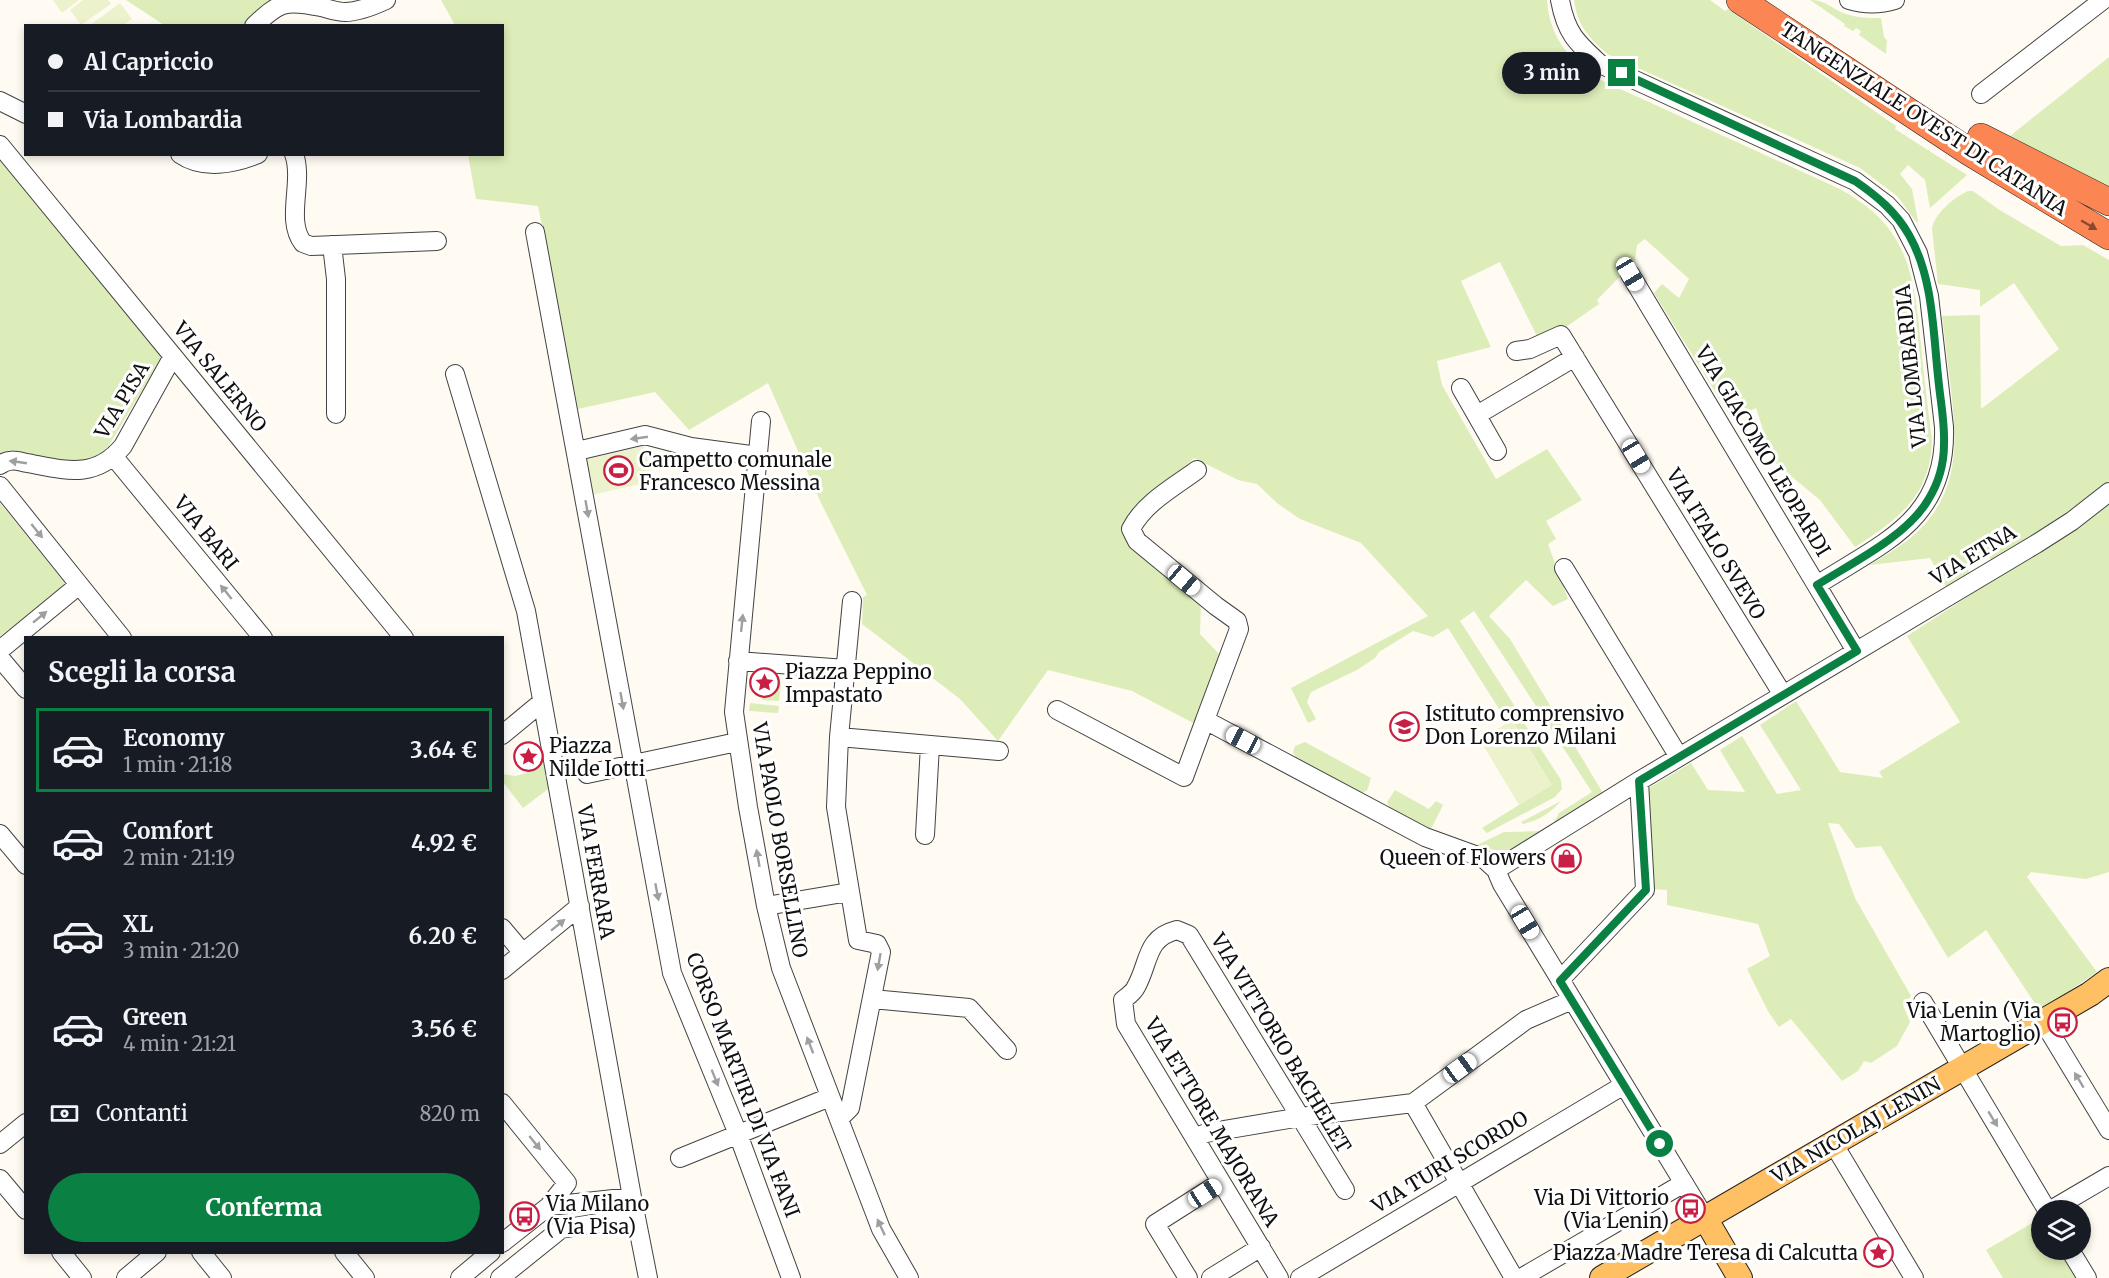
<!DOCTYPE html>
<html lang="it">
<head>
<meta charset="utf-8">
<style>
  body { margin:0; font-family:Merriweather,serif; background:#242831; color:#f1f3f6; height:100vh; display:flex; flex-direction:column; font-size:22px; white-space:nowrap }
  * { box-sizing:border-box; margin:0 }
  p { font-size:20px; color:#9ea1a6 }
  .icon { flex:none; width:33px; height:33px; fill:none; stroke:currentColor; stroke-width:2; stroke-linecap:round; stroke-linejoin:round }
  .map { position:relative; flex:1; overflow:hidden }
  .drawer { position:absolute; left:24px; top:636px; width:480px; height:618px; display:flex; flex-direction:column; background:#171b24; border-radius:0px; box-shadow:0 3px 9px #0003 }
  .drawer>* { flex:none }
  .top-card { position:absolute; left:24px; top:24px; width:480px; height:132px; border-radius:0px; box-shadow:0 3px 9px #0003; display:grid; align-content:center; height:132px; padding:0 24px; background:#171b24 }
  .tools { position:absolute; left:2031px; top:1200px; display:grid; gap:12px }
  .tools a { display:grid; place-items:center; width:60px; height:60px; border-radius:50%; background:#171b24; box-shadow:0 3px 9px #0003; font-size:30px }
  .end { position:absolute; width:27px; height:27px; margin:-14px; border:8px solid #0b8043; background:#fff; box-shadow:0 0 0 3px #fff }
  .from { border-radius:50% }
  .bubble { position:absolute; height:42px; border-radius:21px; background:#171b24; box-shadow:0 3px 9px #0003; font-size:20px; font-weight:700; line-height:42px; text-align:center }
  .car { position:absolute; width:18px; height:36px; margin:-18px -9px; border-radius:8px; box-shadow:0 0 4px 2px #0007; background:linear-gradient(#fff 24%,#345 0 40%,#fff 0 76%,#345 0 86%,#fff 0) }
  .top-card b { display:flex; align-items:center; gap:21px; height:57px; font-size:22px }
  .top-card b+b { border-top:2px solid #363941 }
  .top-card i { width:15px; height:15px; background:#f1f3f6 }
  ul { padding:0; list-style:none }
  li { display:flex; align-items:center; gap:18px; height:84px; margin:0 12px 9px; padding:0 12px; border:3px solid transparent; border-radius:0px }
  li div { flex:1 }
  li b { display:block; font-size:22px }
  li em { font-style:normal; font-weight:700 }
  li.current { border-color:#0b8043 }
  li>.icon { width:54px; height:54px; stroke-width:1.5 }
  h2 { padding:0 24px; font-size:27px; line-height:72px }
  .pay { display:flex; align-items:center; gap:15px; height:66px; padding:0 24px; font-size:22px }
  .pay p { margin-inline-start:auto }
  .cta { display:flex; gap:12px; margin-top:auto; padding:12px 24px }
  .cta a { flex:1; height:69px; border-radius:36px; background:#0b8043; color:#fff; font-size:24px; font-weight:700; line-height:69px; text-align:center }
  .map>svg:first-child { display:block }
  .green { fill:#ddedb9 }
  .pitch { fill:#ecf3cc }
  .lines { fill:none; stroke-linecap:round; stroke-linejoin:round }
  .minor-casing { stroke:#434343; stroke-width:20 }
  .major-casing { stroke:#212121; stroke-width:26 }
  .highway-casing { stroke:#212121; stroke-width:28 }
  .minor { stroke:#fff; stroke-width:18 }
  .major { stroke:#ffbf63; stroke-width:24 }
  .highway { stroke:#fc8554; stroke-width:27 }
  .oneway { fill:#864a32 }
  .oneway2 { fill:#9f9f9f }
  .route { stroke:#0b8043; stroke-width:8 }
  .labels { text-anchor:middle; stroke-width:6; stroke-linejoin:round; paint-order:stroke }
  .street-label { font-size:20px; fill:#101010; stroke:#fff }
  .poi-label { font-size:20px; fill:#101010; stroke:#fff; text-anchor:start }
</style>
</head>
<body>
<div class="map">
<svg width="2109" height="1278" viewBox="0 0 2109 1278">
  <rect width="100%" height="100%" fill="#fffbf3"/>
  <path class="green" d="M126,0h154l-30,26 -86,-1z
    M441,0h1106c2,34 20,58 47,77l246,112c23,13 44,29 57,52 18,31 20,69 24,104 3,32 7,64 11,96 -2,56 -34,78 -77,106l-35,-47 -47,-39 -17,-53 -24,11 -78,-126 8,-9 17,14 10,-19 -44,-40 -8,6 -2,16 -38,39 2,4 -33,23 -29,9 -37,-74 -39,19 30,66 -54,14 5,24 54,94 51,-30 35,51 -36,21 10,18 -8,5 20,55 -15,7 -27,-26 -37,36 21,23 93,154 -50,31 6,-11 33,-21 -118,-181 -14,10 56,87 -12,9 -56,-89 -15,9 -20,-6 -34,21 -4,6 -18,12 -46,22 -4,10 9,17 -8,4 -17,-35 137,-72 -67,-73 -61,-24 -23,-16 -20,-19 -19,-4 -44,-22 -27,27 -41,47 75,70 -1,32 24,25 -25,67 -67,-35 -84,-21 -50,71 -38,-42 -98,-75 1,-27 4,-2 -46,-92 -53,-120 -79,47 -34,-38 -77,17 -40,-203 -62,-7 -8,-44 34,-1v-128l-47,-1z
    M1574,0h136l15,11 3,-2 168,117 -1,3 72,46 -37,33 -5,-28 -17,-15 -8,9 12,15 6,32 -1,2 -20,-27 -37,-28 -251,-113c-19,-15 -32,-30 -35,-55z
    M1810,0c17,0 21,9 36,14 11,4 23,4 35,4l3,19 3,3 -1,14 -27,-19 2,-4 -5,-3 -3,3 -9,-5 1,-2z
    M2109,57v136l-99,-57z
    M0,160l162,197 -54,90 -16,12 -9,3h-14l-57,-12 -12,3z
    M1968,191h5l25,18 63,37 22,-1 26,15v221l-58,43 -60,36 -4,-7 -22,12 5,9 -24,13 -16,-29 -60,7c15,-10 32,-19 45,-31 45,-41 42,-90 36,-145 -3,-24 -6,-48 -9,-73l38,-1 1,94 78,-60 -45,-66 -34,24v-17l-42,-6 -6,-55c2,-15 22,-32 36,-38z
    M0,503l67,82 -67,51z
    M2109,505v367l-23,7 -55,-7 -4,5 70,95 -57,39 -54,-81 -38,28 -67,-112 -25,2 -17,-24 -11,-1 27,75 56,98 -8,9 7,17 -13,24 -26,17 -7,-2 -6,10 -16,10 -51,-62 -12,8 -10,-14 -22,-44 23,-13 -12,-32 -91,-19v-15l-16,-1 -4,-100 44,-26 17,27 37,2 -25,-42 22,-14 35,58 24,-4 -41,-65 36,-24 44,71 43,6 -4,-6 81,-50 -53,-86z
    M763,681l18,1 -2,19 -17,-1z
    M750,703l29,3 -1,7 -29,-2z
    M1519,715l42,65 1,9 -7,8 -68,36 -5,-5 69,-43 -39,-65z
    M1305,742l66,36 -4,13 -10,3 -61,-36 -3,-6 2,-6z
    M543,761l5,28 -25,19 -20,-26v-8l12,2 12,-3 -1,-9z
    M1395,790l34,19 7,-8 7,4 -11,22 -4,2 -37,-18 -4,-9z
    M1561,801c-11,12 -21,19 -38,23l-2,-2z
    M1540,831c-29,18 -29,26 -63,14l27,-13z
    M2041,1218l1,32h20l17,28h-76l-17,-28z"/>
  <path class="pitch" d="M53,0h26l-17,13z
    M83,0h25l3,4 -30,21 -11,-15z
    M120,3l12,16 -9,6h-33z
    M644,446l9,35 -61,14 -8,-35z
    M1512,720l40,65 -33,20 -39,-65z"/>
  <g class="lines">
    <defs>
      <path id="minor" d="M1560,0c6,33 16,42 40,64l255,117 32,24 14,15 17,33 11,43 15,131c3,93 -60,115 -127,158
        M1849,0c16,5 30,5 46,0
        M254,26c26,-25 32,-26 67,-19 8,2 16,5 24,5 13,0 28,-6 41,-12
        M1981,94l122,-94
        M0,101l26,13
        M0,145l404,493
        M180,154c23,16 54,10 78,0
        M294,154c10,28 -9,66 9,89l8,3 126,-5
        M535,232l137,741 66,161 53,144
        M332,245l4,34v135
        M1630,274l226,377
        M1516,351l14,-2 31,-14 222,360
        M455,374l71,237 106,586 16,81
        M1461,388l36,63
        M1477,415l98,-58
        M761,421l-27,291 14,95 18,99 15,62 100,261 28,49
        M577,451l68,-16 46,12 67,9
        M114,457l149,181
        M0,465c9,-7 17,-4 27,-2 38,7 68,17 96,-17l50,-90
        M1197,470c-23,17 -53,33 -66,59l6,12 79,65 21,15 2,8 -34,91 220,117 58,21 13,12
        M0,486l122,152
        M1564,568l115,189
        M0,650l79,-65
        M0,658l26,31
        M738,661l108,8
        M1057,710l127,67 21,-57
        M502,735l40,-33
        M839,737l160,14
        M587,774l150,-32
        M0,834l26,31
        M925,835l5,-90
        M766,906l83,-14
        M502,928l21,25
        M502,970l78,-64
        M1560,980l85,-90 -6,-109
        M872,999l97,9 38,42
        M1923,1002l124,208
        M2043,1021l66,109
        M502,1103l65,80 -18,23
        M1413,1103l101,175
        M839,1119l11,-11 31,-156 -4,-8 -19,-4 -22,-133 3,-70 13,-136
        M1195,1138l11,-5 95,-16 112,-14 113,-83 46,-20
        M1833,1143l81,135
        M0,1144l26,-21
        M680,1158l150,-61
        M0,1179l26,31
        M2051,1210l58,-34
        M1705,1218l-203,-334 -6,-14 143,-89 397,-237 36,-23 37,-29
        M502,1243l47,-37 83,-9
        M2070,1250l17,28
        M61,1252l21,26
        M201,1252l21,26
        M344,1252l21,26
        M126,1278l31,-26
        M460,1278l31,-26
        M500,1278l61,-49 75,-12
        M1188,1278l-33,-54 66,-42
        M1211,1278l50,-31
        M1279,1278l-153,-254 -3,-24c5,-4 11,-8 13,-13 14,-25 9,-49 41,-57l12,5 156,255
        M1300,1278l324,-193
        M1521,1278l163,-95"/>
      <path id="major" d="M1705,1218l35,60
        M1602,1278l488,-284 19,-14"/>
      <path id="highway" d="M1740,0l231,153 138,83
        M1981,137l128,65"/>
    </defs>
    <use href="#minor" class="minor-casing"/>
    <use href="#major" class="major-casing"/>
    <use href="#highway" class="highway-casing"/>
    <use href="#minor" class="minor"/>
    <use href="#major" class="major"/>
    <use href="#highway" class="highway"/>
  </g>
  <defs><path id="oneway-solid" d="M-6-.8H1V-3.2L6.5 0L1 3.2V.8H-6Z" transform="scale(1.5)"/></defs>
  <use class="oneway" href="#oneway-solid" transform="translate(2089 225) rotate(30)"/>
  <g class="oneway2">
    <use href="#oneway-solid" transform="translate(639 438) rotate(172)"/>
    <use href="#oneway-solid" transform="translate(18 462) rotate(-172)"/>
    <use href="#oneway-solid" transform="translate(587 509) rotate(80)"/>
    <use href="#oneway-solid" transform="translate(37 531) rotate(51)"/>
    <use href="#oneway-solid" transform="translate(226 592) rotate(-129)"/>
    <use href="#oneway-solid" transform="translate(40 617) rotate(-39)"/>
    <use href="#oneway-solid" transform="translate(742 623) rotate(-84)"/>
    <use href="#oneway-solid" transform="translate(622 701) rotate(80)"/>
    <use href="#oneway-solid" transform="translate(758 858) rotate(-100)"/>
    <use href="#oneway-solid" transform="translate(657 892) rotate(79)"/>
    <use href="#oneway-solid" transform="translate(558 925) rotate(-39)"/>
    <use href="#oneway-solid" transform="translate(879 962) rotate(100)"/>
    <use href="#oneway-solid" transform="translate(810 1045) rotate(-111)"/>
    <use href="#oneway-solid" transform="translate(715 1078) rotate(68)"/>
    <use href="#oneway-solid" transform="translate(2079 1080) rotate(-121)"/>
    <use href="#oneway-solid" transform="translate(1993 1119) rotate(59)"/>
    <use href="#oneway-solid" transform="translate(535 1143) rotate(51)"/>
    <use href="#oneway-solid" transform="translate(881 1227) rotate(-115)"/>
  </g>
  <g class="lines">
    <path class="route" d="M1622,73l233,108c22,15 41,31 54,54 24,42 24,95 29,141 2,23 7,46 6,68 0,20 -6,40 -16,56 -21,36 -76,63 -111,85l40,66 -218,130 7,109 -86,91 100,163"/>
  </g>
  <defs>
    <symbol id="stadium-ring" viewBox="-11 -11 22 22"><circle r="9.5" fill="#fff" stroke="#c91f44" stroke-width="1.5"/><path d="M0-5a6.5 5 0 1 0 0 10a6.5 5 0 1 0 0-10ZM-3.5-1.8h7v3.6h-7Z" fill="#c91f44"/></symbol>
    <symbol id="sight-ring" viewBox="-11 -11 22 22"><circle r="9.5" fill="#fff" stroke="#c91f44" stroke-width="1.5"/><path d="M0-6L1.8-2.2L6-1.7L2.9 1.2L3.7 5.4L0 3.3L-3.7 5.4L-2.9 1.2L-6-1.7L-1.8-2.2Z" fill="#c91f44"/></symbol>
    <symbol id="school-ring" viewBox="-11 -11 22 22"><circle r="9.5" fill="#fff" stroke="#c91f44" stroke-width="1.5"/><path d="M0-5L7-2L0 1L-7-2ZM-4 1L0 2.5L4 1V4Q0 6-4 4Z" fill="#c91f44"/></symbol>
    <symbol id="shop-ring" viewBox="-11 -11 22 22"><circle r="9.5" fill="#fff" stroke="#c91f44" stroke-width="1.5"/><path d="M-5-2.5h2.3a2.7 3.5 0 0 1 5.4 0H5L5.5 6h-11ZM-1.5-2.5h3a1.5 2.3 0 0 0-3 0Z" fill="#c91f44"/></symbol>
    <symbol id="bus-ring" viewBox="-11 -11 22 22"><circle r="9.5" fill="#fff" stroke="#c91f44" stroke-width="1.5"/><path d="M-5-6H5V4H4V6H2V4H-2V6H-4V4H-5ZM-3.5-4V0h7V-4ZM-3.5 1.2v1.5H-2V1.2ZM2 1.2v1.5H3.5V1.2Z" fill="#c91f44"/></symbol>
  </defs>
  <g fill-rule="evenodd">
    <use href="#stadium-ring" x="602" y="454" width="33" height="33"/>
    <use href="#sight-ring" x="748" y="666" width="33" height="33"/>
    <use href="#school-ring" x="1388" y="710" width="33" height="33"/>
    <use href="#sight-ring" x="512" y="740" width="33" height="33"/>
    <use href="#shop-ring" x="1550" y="842" width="33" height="33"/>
    <use href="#bus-ring" x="2046" y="1006" width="33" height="33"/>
    <use href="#bus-ring" x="1674" y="1192" width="33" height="33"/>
    <use href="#bus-ring" x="508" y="1200" width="33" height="33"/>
    <use href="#sight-ring" x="1862" y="1236" width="33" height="33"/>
  </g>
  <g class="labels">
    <g class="street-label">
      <text transform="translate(1924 119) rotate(33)" y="7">TANGENZIALE OVEST DI CATANIA</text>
      <text transform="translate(1911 366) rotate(-96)" y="7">VIA LOMBARDIA</text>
      <text transform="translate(220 377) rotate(51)" y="7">VIA SALERNO</text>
      <text transform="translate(122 400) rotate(-59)" y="7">VIA PISA</text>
      <text transform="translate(1763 451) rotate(59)" y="7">VIA GIACOMO LEOPARDI</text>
      <text transform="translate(206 533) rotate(51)" y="7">VIA BARI</text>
      <text transform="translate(1716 544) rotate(59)" y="7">VIA ITALO SVEVO</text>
      <text transform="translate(1973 555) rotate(-31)" y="7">VIA ETNA</text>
      <text transform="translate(780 840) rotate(80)" y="7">VIA PAOLO BORSELLINO</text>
      <text transform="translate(596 872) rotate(80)" y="7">VIA FERRARA</text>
      <text transform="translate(1281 1043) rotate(59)" y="7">VIA VITTORIO BACHELET</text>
      <text transform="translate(743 1085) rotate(69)" y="7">CORSO MARTIRI DI VIA FANI</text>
      <text transform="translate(1212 1122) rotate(59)" y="7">VIA ETTORE MAJORANA</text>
      <text transform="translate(1856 1130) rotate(-30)" y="7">VIA NICOLAJ LENIN</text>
      <text transform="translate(1450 1162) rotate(-31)" y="7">VIA TURI SCORDO</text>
    </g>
    <g class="poi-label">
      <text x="639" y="467">Campetto comunale<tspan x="639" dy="23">Francesco Messina</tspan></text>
      <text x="785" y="679">Piazza Peppino<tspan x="785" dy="23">Impastato</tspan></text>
      <text x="1425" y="721">Istituto comprensivo<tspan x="1425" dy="23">Don Lorenzo Milani</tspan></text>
      <text x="549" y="753">Piazza<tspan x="549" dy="23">Nilde Iotti</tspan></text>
      <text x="1546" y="865" text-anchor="end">Queen of Flowers</text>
      <text x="2041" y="1018" text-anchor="end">Via Lenin (Via<tspan x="2041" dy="23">Martoglio)</tspan></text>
      <text x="1669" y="1205" text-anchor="end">Via Di Vittorio<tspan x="1669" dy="23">(Via Lenin)</tspan></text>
      <text x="546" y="1211">Via Milano<tspan x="546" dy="23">(Via Pisa)</tspan></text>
      <text x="1858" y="1260" text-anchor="end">Piazza Madre Teresa di Calcutta</text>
    </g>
  </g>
</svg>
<div class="tools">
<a><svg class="icon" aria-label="layers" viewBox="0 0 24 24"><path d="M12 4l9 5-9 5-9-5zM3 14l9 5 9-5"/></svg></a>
</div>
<i class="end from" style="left:1660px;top:1144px"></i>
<i class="end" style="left:1622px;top:73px"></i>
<div class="bubble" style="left:1502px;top:52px;width:99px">3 min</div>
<i class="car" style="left:1630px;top:274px;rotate:149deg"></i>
<i class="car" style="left:1636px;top:456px;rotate:149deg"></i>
<i class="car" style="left:1184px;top:580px;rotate:130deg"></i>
<i class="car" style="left:1243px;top:740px;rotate:298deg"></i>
<i class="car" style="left:1525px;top:922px;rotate:149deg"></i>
<i class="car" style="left:1460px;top:1068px;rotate:54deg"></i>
<i class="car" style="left:1205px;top:1193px;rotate:57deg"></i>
<div class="top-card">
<b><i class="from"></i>Al Capriccio</b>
<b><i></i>Via Lombardia</b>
</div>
<section class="drawer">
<h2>Scegli la corsa</h2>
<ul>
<li class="current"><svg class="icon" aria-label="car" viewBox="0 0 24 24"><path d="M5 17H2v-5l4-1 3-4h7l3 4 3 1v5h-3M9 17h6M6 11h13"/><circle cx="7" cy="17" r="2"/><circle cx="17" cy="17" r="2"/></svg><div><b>Economy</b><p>1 min · 21:18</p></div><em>3.64 €</em></li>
<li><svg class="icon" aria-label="car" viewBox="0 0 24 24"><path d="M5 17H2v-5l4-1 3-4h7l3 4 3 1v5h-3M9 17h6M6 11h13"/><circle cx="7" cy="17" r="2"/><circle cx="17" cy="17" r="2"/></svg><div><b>Comfort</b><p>2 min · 21:19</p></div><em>4.92 €</em></li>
<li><svg class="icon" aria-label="car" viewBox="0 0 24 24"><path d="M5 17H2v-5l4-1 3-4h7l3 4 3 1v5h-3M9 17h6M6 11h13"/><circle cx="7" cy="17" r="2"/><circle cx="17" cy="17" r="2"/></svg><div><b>XL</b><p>3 min · 21:20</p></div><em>6.20 €</em></li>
<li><svg class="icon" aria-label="car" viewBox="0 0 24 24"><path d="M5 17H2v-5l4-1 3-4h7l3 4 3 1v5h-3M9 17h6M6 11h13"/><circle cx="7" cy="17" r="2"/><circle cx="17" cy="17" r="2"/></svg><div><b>Green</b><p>4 min · 21:21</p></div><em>3.56 €</em></li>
</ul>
<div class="pay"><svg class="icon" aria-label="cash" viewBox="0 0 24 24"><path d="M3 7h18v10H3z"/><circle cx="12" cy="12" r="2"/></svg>Contanti<p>820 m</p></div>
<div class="cta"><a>Conferma</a></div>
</section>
</div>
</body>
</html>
